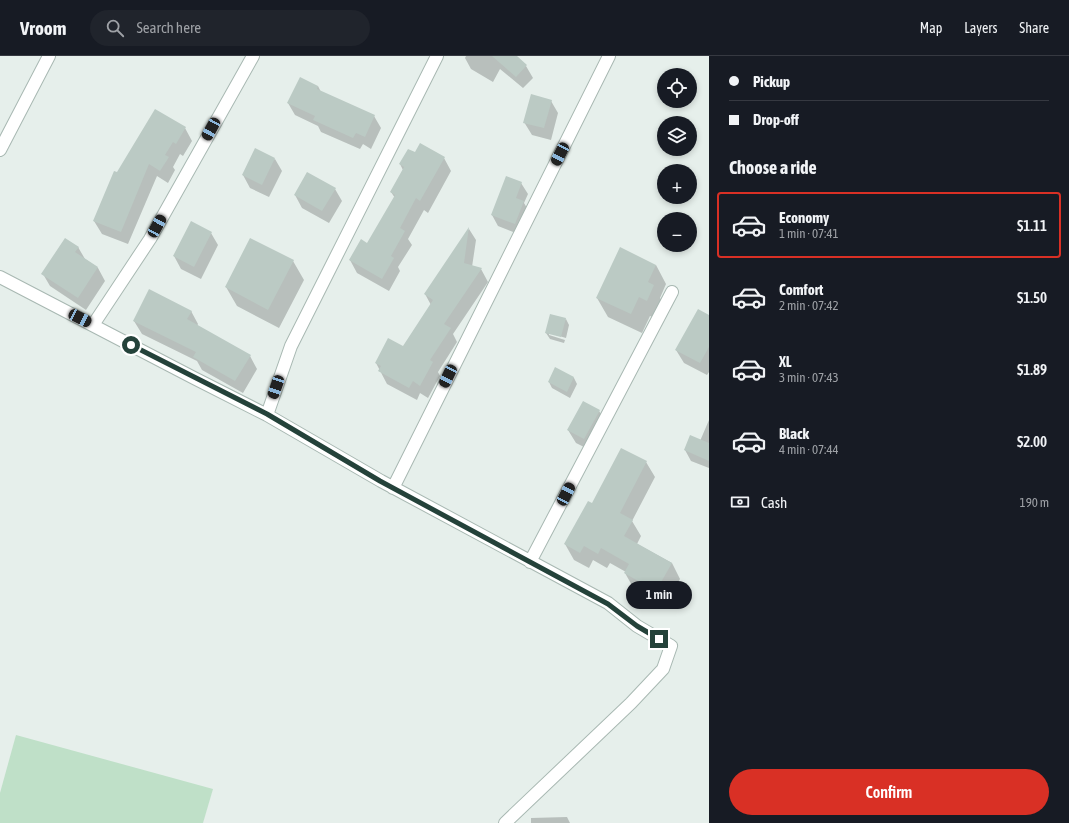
<!DOCTYPE html>
<html lang="en">
<head>
<meta charset="utf-8">
<style>
  body { margin:0; font-family:"Asap Condensed",sans-serif; background:#20242c; color:#f1f3f6; height:100vh; display:flex; flex-direction:column; font-size:15px; white-space:nowrap }
  * { box-sizing:border-box; margin:0 }
  p { font-size:13px; color:#9ea1a6 }
  .icon { flex:none; width:22px; height:22px; fill:none; stroke:currentColor; stroke-width:2; stroke-linecap:round; stroke-linejoin:round }
  .map { position:relative; flex:1; overflow:hidden }
  .drawer { display:flex; flex-direction:column; background:#171b24; width:360px }
  .drawer>* { flex:none }
  .guide { display:grid; align-content:center; height:88px; padding:0 20px; background:#171b24 }
  .tools { position:absolute; left:657px; top:12px; display:grid; gap:8px }
  .tools a { display:grid; place-items:center; width:40px; height:40px; border-radius:50%; background:#171b24; box-shadow:0 2px 6px #0003; font-size:20px }
  .end { position:absolute; width:18px; height:18px; margin:-9px; border:5px solid #24423a; background:#fff; box-shadow:0 0 0 2px #fff }
  .from { border-radius:50% }
  .bubble { position:absolute; height:28px; border-radius:14px; background:#171b24; box-shadow:0 2px 6px #0003; font-size:13px; font-weight:600; line-height:28px; text-align:center }
  .car { position:absolute; width:12px; height:24px; margin:-12px -6px; border-radius:5px; box-shadow:0 0 3px 1px #0007; background:linear-gradient(#222 24%,#8ab4d8 0 40%,#222 0 76%,#8ab4d8 0 86%,#222 0) }
  .guide b { display:flex; align-items:center; gap:14px; height:38px; font-size:15px }
  .guide b+b { border-top:1px solid #363941 }
  .guide i { width:10px; height:10px; background:#f1f3f6 }
  ul { padding:0; list-style:none }
  li { display:flex; align-items:center; gap:12px; height:66px; margin:0 8px 6px; padding:0 12px; border:2px solid transparent; border-radius:4px }
  li div { flex:1 }
  li b { display:block; font-size:15px }
  li em { font-style:normal; font-weight:600 }
  li.active { border-color:#d93025 }
  li>.icon { width:36px; height:36px; stroke-width:1.5 }
  h2 { padding:0 20px; font-size:18px; line-height:48px }
  .pay { display:flex; align-items:center; gap:10px; height:44px; padding:0 20px; font-size:15px }
  .pay p { margin-inline-start:auto }
  .action { display:flex; gap:8px; margin-top:auto; padding:8px 20px }
  .action a { flex:1; height:46px; border-radius:24px; background:#d93025; color:#fff; font-size:16px; font-weight:600; line-height:46px; text-align:center }
  header { display:flex; align-items:center; gap:24px; box-sizing:border-box; height:56px; padding:0 20px; background:#171b24; border-bottom:1px solid #363941 }
  header strong { font-size:19px }
  nav { display:flex; gap:22px; margin-inline-start:auto; font-size:14px }
  .search { width:280px; height:36px; background:#20242c; display:flex; align-items:center; gap:10px; box-sizing:border-box; padding:0 14px; border-radius:22px; color:#9ea1a6; font-size:15px }
  main { display:flex; flex:1; min-height:0 }
  .map>svg:first-child { display:block }
  .green { fill:#bfe0c8 }
  .shadow { fill:#0003 }
  .building { fill:#bbcac4 }
  .lines { fill:none; stroke-linecap:round; stroke-linejoin:round }
  .minor-casing { stroke:#a8b8b2; stroke-width:14 }
  .minor { stroke:#fff; stroke-width:12 }
  .route { stroke:#24423a; stroke-width:5 }
</style>
</head>
<body>
<header>
<strong>Vroom</strong>
<div class="search"><svg class="icon" aria-label="search" viewBox="0 0 24 24"><circle cx="10" cy="10" r="6"/><path d="M15 15l6 6"/></svg>Search here</div>
<nav><a>Map</a><a>Layers</a><a>Share</a></nav>
</header>
<main>
<div class="map">
<svg width="709" height="767" viewBox="0 0 709 767">
  <rect width="100%" height="100%" fill="#e6efeb"/>
  <path class="green" d="M16,679l197,54 -10,34h-203v-30z"/>
  <path class="shadow" d="M466,0h49l11,10 7,12 -10,10 -23,-19 -7,13 -22,-13 -6,-11z
    M318,30l3,6 53,24 7,12 -10,21 -8,-5 -3,5 -39,-17 -3,-6 -23,-11 -7,-12z
    M551,45l7,12 -7,27 -19,-5 -8,-13z
    M185,72l7,13 -9,15 -3,-2 -7,13 2,3 -7,13 -11,-7 -29,68 -26,-10 -8,-13 23,-47z
    M415,98l29,4 7,13 -23,42 -4,-3 -16,29 4,6 -14,22 2,4 -11,20 -32,-18 -7,-13 18,-16 27,-46 -4,-6 12,-22 -3,-6z
    M275,103l7,12 -13,26 -19,-9 -7,-13z
    M521,127l7,11 -4,9 6,10 -9,22 -23,-9 -6,-11z
    M335,133l7,12 -13,22 -27,-15 -7,-13z
    M469,173l7,11 -4,27 9,2 7,13 -35,52 4,8 -19,30 2,4 -12,22 -8,-5 -3,7 -30,-16 -11,-21 27,-16 28,-42 -6,-11z
    M211,177l7,12 -17,34 -20,-10 -7,-13z
    M78,191l7,12 13,9 7,13 -19,29 -36,-24 -7,-12z
    M293,205l11,19 -25,48 -42,-22 -11,-19z
    M656,209l10,19 -6,14 4,7 -7,14 -7,-3 -8,17 -34,-16 -11,-19z
    M191,255l7,13 -1,2 53,30 7,13 -14,24 -41,-23 -5,-9 -55,-27 -8,-13z
    M709,260v56l-2,3 -23,-12 -8,-13z
    M566,263l3,6 -3,13 -17,-5v2l16,5 -1,3 -14,-4 -4,-6z
    M556,313l18,9 3,6 -7,14 -18,-10 -3,-6z
    M599,355l8,12 -15,28 -16,-8 -8,-13z
    M709,364v48l-18,-7 -6,-11 15,-9z
    M646,406l9,15 -23,44 9,15 -4,8 35,19 8,16 -15,27 -31,-17 -9,-16 1,-1 -16,-9 -3,5 -14,-8 -4,8 -15,-8 -9,-16 27,-39z
    M567,761l3,6h-39v-5z"/>
  <path class="building" d="M492,0h25l10,9 -11,12z
    M300,21l18,9 -1,3 58,26 -10,22 -9,-4 -3,5 -40,-18 2,-4 -28,-13z
    M531,38l21,6 -8,28 -21,-5z
    M155,53l31,18 -10,17 -3,-2 -8,13 4,2 -9,14 -11,-7 -28,68 -28,-11 21,-50 3,1z
    M420,87l25,14 -25,44 -4,-3 -16,30 5,3 -14,25 3,2 -12,21 -33,-19 12,-21 6,4 28,-48 -5,-3 14,-25 -5,-3 9,-15 7,3z
    M255,92l20,10 -13,27 -20,-10z
    M307,116l29,16 -14,23 -28,-16z
    M506,120l16,6 -6,16 8,3 -9,23 -24,-9z
    M191,165l21,11 -18,35 -21,-11z
    M469,171l-5,36 18,5 -38,56 7,4 -21,32 3,2 -13,24 -7,-5 -4,7 -31,-17 3,-5 -6,-3 13,-25 15,8 30,-46 -9,-6z
    M65,182l14,9 -4,5 23,15 -20,31 -37,-24z
    M250,182l44,22 -26,50 -43,-23z
    M620,191l36,18 -8,17 6,3 -7,16 -8,-4 -8,17 -35,-16z
    M149,233l43,22 -5,8 64,36 -16,26 -42,-24 3,-5 -63,-31z
    M698,253l11,6v32l-9,16 -25,-13z
    M550,258l16,4 -5,19 -16,-4z
    M555,311l19,10 -7,15 -19,-10z
    M583,345l17,9 -16,29 -17,-9z
    M690,379l19,8v18l-25,-11z
    M621,392l26,13 -27,52 13,7 -9,16 48,27 -16,28 -32,-18 5,-9 -28,-16 -3,6 -14,-8 -4,7 -16,-9 24,-43 4,2z"/>
  <g class="lines">
    <defs>
      <path id="minor" d="M0,94l49,-94
        M0,221l194,101 73,37 114,66 227,122 29,23 34,20 -8,23 -32,34 -126,120
        M93,269l57,-86 103,-183
        M267,359l24,-69 146,-290
        M393,432l216,-432
        M530,506l142,-270"/>
    </defs>
    <use href="#minor" class="minor-casing"/>
    <use href="#minor" class="minor"/>
  </g>
  <g class="lines">
    <path class="route" d="M131,289l136,69 113,67 228,123 29,22 22,13"/>
  </g>
</svg>
<div class="tools">
<a><svg class="icon" aria-label="locate" viewBox="0 0 24 24"><circle cx="12" cy="12" r="6"/><path d="M12 2v4M12 18v4M2 12h4M18 12h4"/></svg></a>
<a><svg class="icon" aria-label="layers" viewBox="0 0 24 24"><path d="M12 4l9 5-9 5-9-5zM3 14l9 5 9-5"/></svg></a>
<a>+</a>
<a>−</a>
</div>
<i class="end from" style="left:131px;top:289px"></i>
<i class="end" style="left:659px;top:583px"></i>
<div class="bubble" style="left:626px;top:525px;width:66px">1 min</div>
<i class="car" style="left:211px;top:73px;rotate:209deg"></i>
<i class="car" style="left:560px;top:98px;rotate:207deg"></i>
<i class="car" style="left:157px;top:170px;rotate:29deg"></i>
<i class="car" style="left:80px;top:262px;rotate:117deg"></i>
<i class="car" style="left:448px;top:320px;rotate:206deg"></i>
<i class="car" style="left:276px;top:331px;rotate:199deg"></i>
<i class="car" style="left:566px;top:438px;rotate:27deg"></i>
</div>
<section class="drawer">
<div class="guide">
<b><i class="from"></i>Pickup</b>
<b><i></i>Drop-off</b>
</div>
<h2>Choose a ride</h2>
<ul>
<li class="active"><svg class="icon" aria-label="car" viewBox="0 0 24 24"><path d="M5 17H2v-5l4-1 3-4h7l3 4 3 1v5h-3M9 17h6M6 11h13"/><circle cx="7" cy="17" r="2"/><circle cx="17" cy="17" r="2"/></svg><div><b>Economy</b><p>1 min · 07:41</p></div><em>$1.11</em></li>
<li><svg class="icon" aria-label="car" viewBox="0 0 24 24"><path d="M5 17H2v-5l4-1 3-4h7l3 4 3 1v5h-3M9 17h6M6 11h13"/><circle cx="7" cy="17" r="2"/><circle cx="17" cy="17" r="2"/></svg><div><b>Comfort</b><p>2 min · 07:42</p></div><em>$1.50</em></li>
<li><svg class="icon" aria-label="car" viewBox="0 0 24 24"><path d="M5 17H2v-5l4-1 3-4h7l3 4 3 1v5h-3M9 17h6M6 11h13"/><circle cx="7" cy="17" r="2"/><circle cx="17" cy="17" r="2"/></svg><div><b>XL</b><p>3 min · 07:43</p></div><em>$1.89</em></li>
<li><svg class="icon" aria-label="car" viewBox="0 0 24 24"><path d="M5 17H2v-5l4-1 3-4h7l3 4 3 1v5h-3M9 17h6M6 11h13"/><circle cx="7" cy="17" r="2"/><circle cx="17" cy="17" r="2"/></svg><div><b>Black</b><p>4 min · 07:44</p></div><em>$2.00</em></li>
</ul>
<div class="pay"><svg class="icon" aria-label="cash" viewBox="0 0 24 24"><path d="M3 7h18v10H3z"/><circle cx="12" cy="12" r="2"/></svg>Cash<p>190 m</p></div>
<div class="action"><a>Confirm</a></div>
</section>
</main>
</body>
</html>
